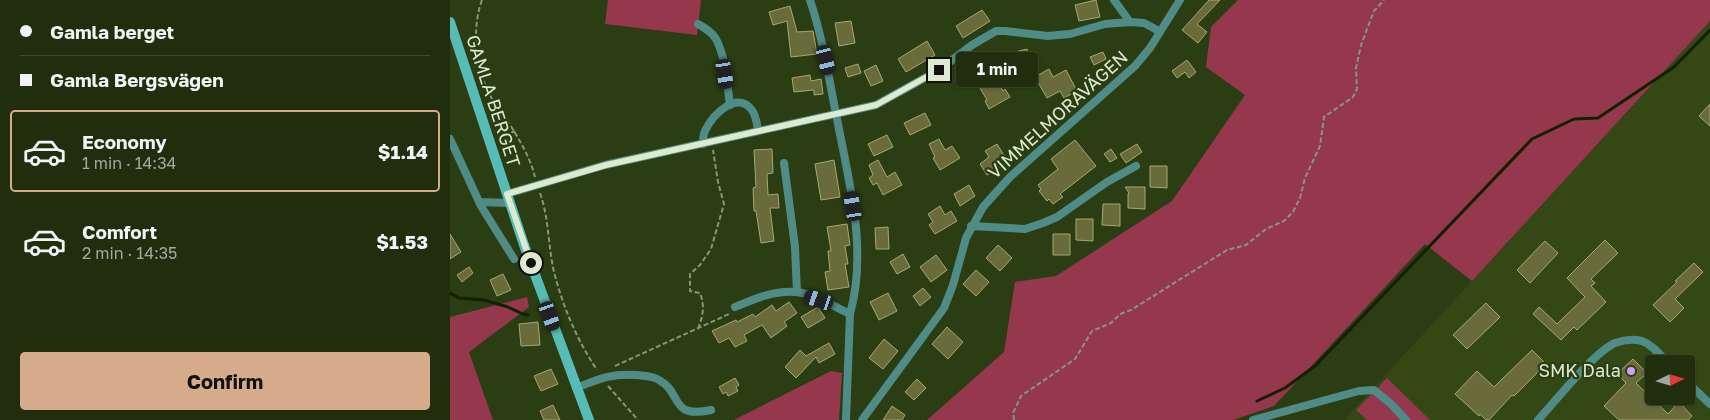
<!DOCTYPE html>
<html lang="en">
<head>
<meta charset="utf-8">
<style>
  body { margin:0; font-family:"Golos Text",sans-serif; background:#2d3a1c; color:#f1f3f6; height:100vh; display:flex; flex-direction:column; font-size:19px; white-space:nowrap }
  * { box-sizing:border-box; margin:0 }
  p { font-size:16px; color:#a2a89e }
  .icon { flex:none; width:28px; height:28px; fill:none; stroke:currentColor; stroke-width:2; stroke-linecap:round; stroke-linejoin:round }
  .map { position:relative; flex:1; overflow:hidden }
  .drawer { display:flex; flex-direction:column; background:#202e0e; width:450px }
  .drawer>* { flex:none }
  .banner { display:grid; align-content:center; height:110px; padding:0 20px; background:#202e0e }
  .needle { width:32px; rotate:85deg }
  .controls { position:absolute; left:1195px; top:355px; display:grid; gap:10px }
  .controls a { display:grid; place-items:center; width:50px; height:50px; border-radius:5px; background:#202e0e; box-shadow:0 1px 4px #0004,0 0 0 1px #3d4a2e; font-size:25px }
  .end { position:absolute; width:22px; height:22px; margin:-11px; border:6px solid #dde9d1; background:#111; box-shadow:0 0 0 2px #111 }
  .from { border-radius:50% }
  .bubble { position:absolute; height:35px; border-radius:5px; background:#202e0e; box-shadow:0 1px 4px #0004,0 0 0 1px #3d4a2e; font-size:16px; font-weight:700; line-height:35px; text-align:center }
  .car { position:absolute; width:15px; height:30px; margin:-15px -8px; border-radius:6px; box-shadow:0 0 4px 1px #0007; background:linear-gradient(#222 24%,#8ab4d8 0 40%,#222 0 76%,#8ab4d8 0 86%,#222 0) }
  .banner b { display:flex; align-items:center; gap:18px; height:48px; font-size:19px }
  .banner b+b { border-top:1px solid #3d4a2e }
  .banner i { width:12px; height:12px; background:#f1f3f6 }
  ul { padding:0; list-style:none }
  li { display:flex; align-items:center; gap:15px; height:82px; margin:0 10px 8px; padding:0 10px; border:2px solid transparent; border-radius:5px }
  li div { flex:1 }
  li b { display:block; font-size:19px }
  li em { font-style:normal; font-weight:700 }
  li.active { border-color:#d6ab8b }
  li>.icon { width:45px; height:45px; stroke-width:1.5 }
  .cta { display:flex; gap:10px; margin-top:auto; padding:10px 20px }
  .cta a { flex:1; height:58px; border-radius:5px; background:#d6ab8b; color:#111; font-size:20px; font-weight:700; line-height:58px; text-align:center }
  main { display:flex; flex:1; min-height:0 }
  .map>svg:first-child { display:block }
  .built { fill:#334815; fill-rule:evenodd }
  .green { fill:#95384e }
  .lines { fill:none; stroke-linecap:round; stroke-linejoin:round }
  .stream { stroke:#132001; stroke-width:3 }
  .building { fill:#6a6b3a; stroke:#a7a774 }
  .path { stroke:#879676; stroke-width:2; stroke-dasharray:5 2.5; stroke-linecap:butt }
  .street { stroke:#508c87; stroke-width:8 }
  .secondary { stroke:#56bcb5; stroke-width:10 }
  .route { stroke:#dde9d1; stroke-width:6 }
  .poi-dot { fill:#d29dfd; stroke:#2b3d13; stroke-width:2 }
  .labels { text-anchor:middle; stroke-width:4.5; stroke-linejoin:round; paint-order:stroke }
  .street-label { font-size:18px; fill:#dde9d1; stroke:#2b3d13 }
  .poi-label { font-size:18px; fill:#dde9d1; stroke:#2b3d13; text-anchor:end }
</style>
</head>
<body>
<main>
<section class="drawer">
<div class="banner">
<b><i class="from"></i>Gamla berget</b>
<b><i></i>Gamla Bergsvägen</b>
</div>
<ul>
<li class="active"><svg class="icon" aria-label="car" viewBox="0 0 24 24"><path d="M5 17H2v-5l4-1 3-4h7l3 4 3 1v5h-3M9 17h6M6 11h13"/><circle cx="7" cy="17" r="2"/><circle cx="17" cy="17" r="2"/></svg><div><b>Economy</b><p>1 min · 14:34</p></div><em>$1.14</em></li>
<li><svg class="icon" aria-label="car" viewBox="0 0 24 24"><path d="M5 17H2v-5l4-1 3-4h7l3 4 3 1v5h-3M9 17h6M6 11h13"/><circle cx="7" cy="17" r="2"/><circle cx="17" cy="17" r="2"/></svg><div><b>Comfort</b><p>2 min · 14:35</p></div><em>$1.53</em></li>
</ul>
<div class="cta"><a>Confirm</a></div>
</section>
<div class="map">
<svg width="1260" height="420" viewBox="0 0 1260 420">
  <rect width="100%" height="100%" fill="#2b3d13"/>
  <path class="built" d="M1260,21v399h-366l128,-139zM1204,364h32v32h-32z"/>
  <path class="green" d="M158,0h93l-4,35 -92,-11z
    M788,0h472v21l-238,260 -47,-37 -151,162 -41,14h-306l77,-68 11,-70 41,-6 116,-75 73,-106 -39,-28 5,-40z
    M77,297l2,10 -60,45 24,68h-43v-103z
    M381,371l11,2 -3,47h-105z
    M937,378l43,42h-63l-11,-10z"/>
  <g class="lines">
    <path class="stream" d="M0,293l9,5 25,2 24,7 15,7 5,1
      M807,401l28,-13 30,-22 217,-227 42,-20 24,-1 76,-51 36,-37"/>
  </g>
  <path class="building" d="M646,0l4,17 -21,4 -4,-16z
    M759,0h11l-23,24 10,8 -9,11 -16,-13z
    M340,6l7,26 16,-1 4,23 -26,3 -4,-36 -14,4 -4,-13z
    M532,10l8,11 -27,17 -7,-12z
    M401,21l4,22 -16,3 -4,-23z
    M477,41l8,14 -29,17 -8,-13z
    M577,49l2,10 -13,2 -1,-9z
    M653,52l3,7 -12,6 -4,-8z
    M737,60l9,12 -7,6 -4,-6 -8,6 -5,-7z
    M408,64l3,9 -13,4 -3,-9z
    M426,65l7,16 -12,5 -7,-15z
    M599,69l4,8 13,-7 11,21 -13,7 -4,-7 -13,7 -12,-21z
    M543,74l10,17 2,-2 5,8 -21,12 -4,-8 2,-1 -10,-17z
    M360,75l1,6 10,-2 2,15 -9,1v-5l-20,2 -2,-14z
    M1260,104v22l-11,-10z
    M475,113l6,12 -21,10 -6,-12z
    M437,135l6,12 -19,9 -6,-12z
    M489,139l6,11 7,-4 8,12 -20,12 -7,-12 2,-1 -6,-13z
    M625,140l21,26 -36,28 3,3 -10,7 -4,-5 -2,2 -8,-10 2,-2 -3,-4 20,-16 -7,-10z
    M547,144l11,18 -21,13 -7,-11 9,-7 -4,-6z
    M687,144l5,8 -16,11 -6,-9z
    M322,149l1,24 -6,1 1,21 10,-1 1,14h-9l4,33 -13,2 -5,-32h-2l-1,-23 3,-1 -2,-37z
    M661,149l6,9 -7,4 -6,-8z
    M384,160l6,37 -19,3 -6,-36z
    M428,160l9,17 8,-5 7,13 -19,10 -6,-12 -4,2 -4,-7 4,-3 -4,-10z
    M700,166h17v22l-17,-1z
    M519,185l6,11 -15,10 -6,-12z
    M675,187h20v22l-17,-1v-14l1,-1z
    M653,204h17v22l-18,-1z
    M490,206l5,9 6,-4 6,10 -22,13 -6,-9 4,-3 -5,-8z
    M626,219h17v22l-17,-1z
    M397,224l3,21 -5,1 3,18h-3l4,23 -21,3 -3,-18 5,-1 -2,-20h3l-4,-24z
    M438,227l1,22h-13l-1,-21z
    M0,234l11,18 -11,7z
    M603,234h17v21h-17z
    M1155,240l13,13 -27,26 4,4 -4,3 15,16 -29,28 -3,-3 -13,13 -28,-26 6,-7 18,17 28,-27 -18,-19z
    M1095,241l13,12 -28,30 -13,-13z
    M548,245l14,13 -12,13 -14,-13z
    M453,254l7,13 -13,7 -7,-12z
    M486,255l11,15 -16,12 -11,-15z
    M1244,263l9,9 -28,27 9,9 -14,14 -17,-17 24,-23 -2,-1z
    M19,267l4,6 -11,9 -5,-7z
    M526,270l13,12 -13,14 -13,-12z
    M53,274l8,16 -14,6 -7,-16z
    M473,288l8,9 -11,9 -7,-10z
    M438,293l9,18 -18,9 -9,-18z
    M339,302l8,11 -13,9 3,4 -16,12 -9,-13 -18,10 3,6 -12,6 -6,-9 -10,5 -7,-12 24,-11 1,2 16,-8 2,3 17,-12 4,6z
    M1036,303l14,14 -33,32 -14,-14z
    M368,307l7,11 -17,10 -7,-11z
    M88,322l2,23 -19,1 -2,-22z
    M497,327l16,15 -15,17 -16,-15z
    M434,339l14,12 -15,18 -14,-11z
    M379,343l6,11 -16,9 -3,-6 -20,21 -11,-11 15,-17 6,6z
    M1082,350l14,14 -32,32 -2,-1 -23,25h-3l-6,-6 -1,2 -24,-22 22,-23 17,16z
    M1183,359l14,14 -11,10 32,31 11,-12 13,14 -4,4h-69l-15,-14 22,-23 -9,-9z
    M101,369l7,15 -17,7 -7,-15z
    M285,378l4,7 -3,2 2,4 -10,5 -2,-4 -3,2 -4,-7z
    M467,379l9,9 -12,12 -9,-8z
    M103,405l7,15h-16l-4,-9z
    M442,406l13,9 -3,5h-19z"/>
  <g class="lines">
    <path class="path" d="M32,0c-11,30 -6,69 9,97 3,5 8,10 11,15 13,21 27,41 33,65
      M54,136l11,-5
      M90,193c9,25 8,53 14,79 9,35 23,68 43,98
      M248,329c5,-13 7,-23 2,-36l-10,-2v-17l10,-9 11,-16 13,-45 -6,-22 -5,-32
      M165,366l114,-52
      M158,386l30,34
      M564,420l-1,-7 8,-17 54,-37 17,-28 19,-8 9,-9 11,-4 96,-60 19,-5 20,-16 18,-8 9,-9 7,-14 5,-20 15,-32 4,-29 29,-20 4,-8 -1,-21 5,-23 13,-34 10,-11"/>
    <path class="street" d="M360,0c13,39 19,79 27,119 12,63 31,131 13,195l-4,106
      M664,0l16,22
      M248,24c7,4 14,8 18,15 10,19 11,45 14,66
      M0,139l31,67 33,53
      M253,144c0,-5 0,-11 3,-15 7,-14 30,-38 45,-20 5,5 6,15 7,22
      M334,163l11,84 2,45
      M57,194l98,-29 271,-60 63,-35 33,-25 24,-14h9l43,5 10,-1 12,-1 35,-10 25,-2 14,1 15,8
      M29,202l31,1
      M521,226l54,3 18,-6 14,-6 50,-35 29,-16
      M285,307c19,-8 40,-17 61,-15 16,1 39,15 54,22
      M1236,381l24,23
      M126,388c23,-9 36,-15 60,-13 7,1 17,1 23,5 24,13 10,39 52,30
      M412,420l82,-112 9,-23 13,-47 17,-31 27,-30 125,-111 15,-18 30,-48
      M803,420l80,-22 26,-7 15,-1 17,14 15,16
      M1088,420c18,-19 55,-67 77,-77 8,-3 19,-4 27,-2 11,4 19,15 27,23"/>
    <path class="secondary" d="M0,22l74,223 65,175"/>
  </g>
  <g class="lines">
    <path class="route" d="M81,263l-24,-69 99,-29 270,-60 63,-35"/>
  </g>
  <circle class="poi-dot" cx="1181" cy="371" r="5"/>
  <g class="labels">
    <g class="street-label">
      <text transform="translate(43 101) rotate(72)" y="6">GAMLA BERGET</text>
      <text transform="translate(608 115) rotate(-42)" y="6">VIMMELMORAVÄGEN</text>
    </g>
    <g class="poi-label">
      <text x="1171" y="377">SMK Dala</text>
    </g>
  </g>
</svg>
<div class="controls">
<a><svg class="needle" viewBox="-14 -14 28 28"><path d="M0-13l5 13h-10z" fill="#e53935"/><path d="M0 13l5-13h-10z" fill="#a2a89e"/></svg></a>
</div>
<i class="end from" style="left:81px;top:263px"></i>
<i class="end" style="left:489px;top:70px"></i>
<div class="bubble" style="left:506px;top:52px;width:82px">1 min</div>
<i class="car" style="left:376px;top:60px;rotate:166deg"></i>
<i class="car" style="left:275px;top:74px;rotate:171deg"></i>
<i class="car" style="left:403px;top:206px;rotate:351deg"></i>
<i class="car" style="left:369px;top:300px;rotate:289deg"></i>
<i class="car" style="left:100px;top:316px;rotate:160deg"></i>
</div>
</main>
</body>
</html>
